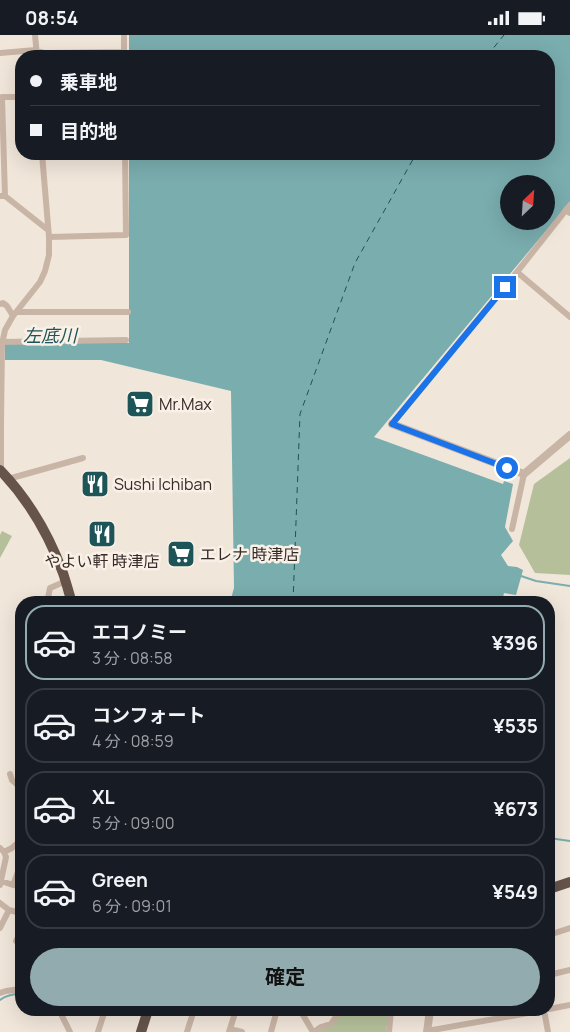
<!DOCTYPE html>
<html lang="ja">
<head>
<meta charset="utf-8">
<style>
  body { margin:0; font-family:Manrope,"Noto Sans JP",sans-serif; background:#242831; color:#f1f3f6; height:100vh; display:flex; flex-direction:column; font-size:19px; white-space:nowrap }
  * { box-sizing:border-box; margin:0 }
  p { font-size:16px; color:#9ea1a6 }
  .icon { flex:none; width:28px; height:28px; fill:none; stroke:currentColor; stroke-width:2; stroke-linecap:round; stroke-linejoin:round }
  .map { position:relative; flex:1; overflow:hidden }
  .sheet { position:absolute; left:15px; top:561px; width:540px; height:420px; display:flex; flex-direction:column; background:#171b24; border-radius:20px; box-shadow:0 5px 20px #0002 }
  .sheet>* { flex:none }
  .hud { position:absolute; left:15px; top:15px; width:540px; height:110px; border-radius:20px; box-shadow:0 5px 20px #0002; display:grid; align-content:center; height:110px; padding:0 15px; background:#171b24 }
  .needle { width:32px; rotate:25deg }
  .buttons { position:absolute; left:500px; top:140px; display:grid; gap:10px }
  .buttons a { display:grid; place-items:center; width:55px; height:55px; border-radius:50%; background:#171b24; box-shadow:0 5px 20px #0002; font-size:25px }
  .end { position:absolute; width:22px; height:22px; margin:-11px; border:6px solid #1a73e8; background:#fff; box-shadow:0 0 0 2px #fff }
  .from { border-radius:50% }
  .hud b { display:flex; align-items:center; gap:18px; height:48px; font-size:19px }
  .hud b+b { border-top:1px solid #363941 }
  .hud i { width:12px; height:12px; background:#f1f3f6 }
  ul { padding:9px 0 0; list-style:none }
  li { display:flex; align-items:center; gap:15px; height:75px; margin:0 10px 8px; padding:0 5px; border:2px solid #363941; border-radius:20px }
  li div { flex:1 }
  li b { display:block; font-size:19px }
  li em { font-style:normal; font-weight:700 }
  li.current { border-color:#92abae }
  li>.icon { width:45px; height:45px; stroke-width:1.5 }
  .action { display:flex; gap:10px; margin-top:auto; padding:10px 15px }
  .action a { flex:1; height:58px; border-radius:30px; background:#92abae; color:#111; font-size:20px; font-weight:700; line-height:58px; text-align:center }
  .status { display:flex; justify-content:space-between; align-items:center; height:35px; padding:0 25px; background:#171b24; direction:ltr }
  .status svg { height:14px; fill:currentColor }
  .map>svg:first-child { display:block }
  .green { fill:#b5c09b }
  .water { fill:#7aadae; fill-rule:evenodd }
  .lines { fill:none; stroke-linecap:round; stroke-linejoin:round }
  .stream { stroke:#7aadae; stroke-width:2 }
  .ferry { stroke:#1d5457; stroke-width:1; stroke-dasharray:6 5; stroke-linecap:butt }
  .minor { stroke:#c9b5a6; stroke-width:6 }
  .tertiary { stroke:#c9b5a6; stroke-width:8 }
  .trunk { stroke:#66544b; stroke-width:10 }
  .route { stroke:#1a73e8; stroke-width:6 }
  .labels { text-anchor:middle; stroke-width:5; stroke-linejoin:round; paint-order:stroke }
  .poi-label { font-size:16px; fill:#362b27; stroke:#f9f0e7; text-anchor:start }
  .water-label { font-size:18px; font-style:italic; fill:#1d5457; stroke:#f9f0e7 }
</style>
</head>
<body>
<div class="status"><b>08:54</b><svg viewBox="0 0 49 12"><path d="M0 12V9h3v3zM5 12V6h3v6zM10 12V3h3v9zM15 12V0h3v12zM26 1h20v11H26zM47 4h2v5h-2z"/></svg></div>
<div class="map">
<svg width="570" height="997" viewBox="0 0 570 997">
  <rect width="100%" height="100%" fill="#f1e6da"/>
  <path class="green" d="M570,423v117l-35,-2 -16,-28 15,-61z
    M2,496l10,5 -12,22v-23z
    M349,975h40l-3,22h-68l27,-21 2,1z"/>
  <path class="water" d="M129,0h441v167l-196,235 129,47 1,-3 9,3 -8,43 8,14 -12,14 7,11 9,1 6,3 -7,25 -12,-2 -2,10 -272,-1 4,-14 -3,-197 -130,-31h-96v-17h124v-189h420v-98h-420zM509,149h37v37h-37z"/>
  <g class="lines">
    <path class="stream" d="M521,541l15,5 34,5
      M549,803l21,3
      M0,965c6,-5 14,-6 21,-6"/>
    <path class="ferry" d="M487,21l17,-21
      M293,568l7,-189 55,-151 61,-109"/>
    <path class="minor" d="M35,0l2,21
      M124,0v21
      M0,18l36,-3 8,3 80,-1
      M0,161h5l43,34
      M5,161l-3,-99h19
      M49,202l77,-2 -1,-81
      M517,237l53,45
      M0,269l3,-1 4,3 6,10
      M17,277h111
      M0,307l126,-2
      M392,389l125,-152 53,-67
      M1,436v-49l1,-78 3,-14 8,-14 27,-34 5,-11 4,-16v-18l-7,-83
      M8,444l75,-21
      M512,494l12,-55
      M47,568l3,-15 16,-7
      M10,739l2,6 9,8
      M0,813l4,4 2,5 -6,28
      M4,817l8,-4 9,-8
      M1,846l12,4 8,1
      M13,850l8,-21
      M0,868l9,7 12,3
      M0,893l9,-18
      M549,900l21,-7
      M16,906l5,-10
      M549,940l21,-5
      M0,958l6,-2 15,-2
      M549,974l21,-4
      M59,975l11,22
      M300,975l13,22
      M544,975l4,22
      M230,994l12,3
      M427,996l118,-21
      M98,997l7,-22
      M187,997l7,-22
      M229,997l7,-22
      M271,997l6,-22
      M314,997l7,-5 10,-3 7,-10 4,-4
      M389,997l2,-22"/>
    <path class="tertiary" d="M567,175l3,2
      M392,389l132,50 46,-39
      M427,997l3,-22"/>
    <path class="trunk" d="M0,435c28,29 49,65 63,103 3,9 6,20 9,30
      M549,854l21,-7
      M141,997l7,-22"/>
  </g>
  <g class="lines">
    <path class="route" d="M505,252l-113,137 115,44"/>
  </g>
  <defs>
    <symbol id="supermarket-square" viewBox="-11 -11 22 22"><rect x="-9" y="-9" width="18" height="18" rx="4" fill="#1d5457" stroke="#f9f0e7"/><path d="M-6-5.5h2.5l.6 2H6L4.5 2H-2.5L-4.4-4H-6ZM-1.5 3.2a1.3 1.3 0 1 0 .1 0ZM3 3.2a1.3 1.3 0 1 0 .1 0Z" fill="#fff"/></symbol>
    <symbol id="restaurant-square" viewBox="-11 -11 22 22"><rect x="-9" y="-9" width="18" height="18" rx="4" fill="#1d5457" stroke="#f9f0e7"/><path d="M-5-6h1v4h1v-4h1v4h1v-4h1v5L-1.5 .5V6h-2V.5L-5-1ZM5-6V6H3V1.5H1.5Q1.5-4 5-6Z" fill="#fff"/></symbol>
  </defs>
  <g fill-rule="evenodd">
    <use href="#supermarket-square" x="124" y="353" width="32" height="32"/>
    <use href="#restaurant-square" x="79" y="433" width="32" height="32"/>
    <use href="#restaurant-square" x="86" y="483" width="32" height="32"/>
    <use href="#supermarket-square" x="165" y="503" width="32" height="32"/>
  </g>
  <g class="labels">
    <g class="poi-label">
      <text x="159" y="375">Mr.Max</text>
      <text x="114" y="455">Sushi Ichiban</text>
      <text x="200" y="525">エレナ 時津店</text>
      <text x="102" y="532" text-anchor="middle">やよい軒 時津店</text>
    </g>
    <g class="water-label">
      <text x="50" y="307">左底川</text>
    </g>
  </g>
</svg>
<div class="buttons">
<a><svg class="needle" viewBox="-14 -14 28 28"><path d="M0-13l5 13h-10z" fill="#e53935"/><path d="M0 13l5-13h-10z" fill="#9ea1a6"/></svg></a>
</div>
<i class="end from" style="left:507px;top:433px"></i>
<i class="end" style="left:505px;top:252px"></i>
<div class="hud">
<b><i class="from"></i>乗車地</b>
<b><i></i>目的地</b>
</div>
<section class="sheet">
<ul>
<li class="current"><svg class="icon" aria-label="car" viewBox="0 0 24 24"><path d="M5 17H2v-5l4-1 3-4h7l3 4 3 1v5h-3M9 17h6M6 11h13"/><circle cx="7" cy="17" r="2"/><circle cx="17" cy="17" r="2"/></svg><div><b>エコノミー</b><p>3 分 · 08:58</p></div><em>¥396</em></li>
<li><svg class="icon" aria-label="car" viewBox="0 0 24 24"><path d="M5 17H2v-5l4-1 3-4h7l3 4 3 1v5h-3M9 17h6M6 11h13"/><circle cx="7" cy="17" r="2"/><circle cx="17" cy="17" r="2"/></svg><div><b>コンフォート</b><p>4 分 · 08:59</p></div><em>¥535</em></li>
<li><svg class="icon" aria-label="car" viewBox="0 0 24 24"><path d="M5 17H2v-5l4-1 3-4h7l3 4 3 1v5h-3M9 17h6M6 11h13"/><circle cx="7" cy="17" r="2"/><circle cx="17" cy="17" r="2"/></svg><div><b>XL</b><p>5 分 · 09:00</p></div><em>¥673</em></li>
<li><svg class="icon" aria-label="car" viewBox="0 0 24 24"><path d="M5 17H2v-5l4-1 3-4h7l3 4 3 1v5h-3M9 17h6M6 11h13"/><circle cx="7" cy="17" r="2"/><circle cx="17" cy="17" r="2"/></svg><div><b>Green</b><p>6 分 · 09:01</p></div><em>¥549</em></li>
</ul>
<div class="action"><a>確定</a></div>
</section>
</div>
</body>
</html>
